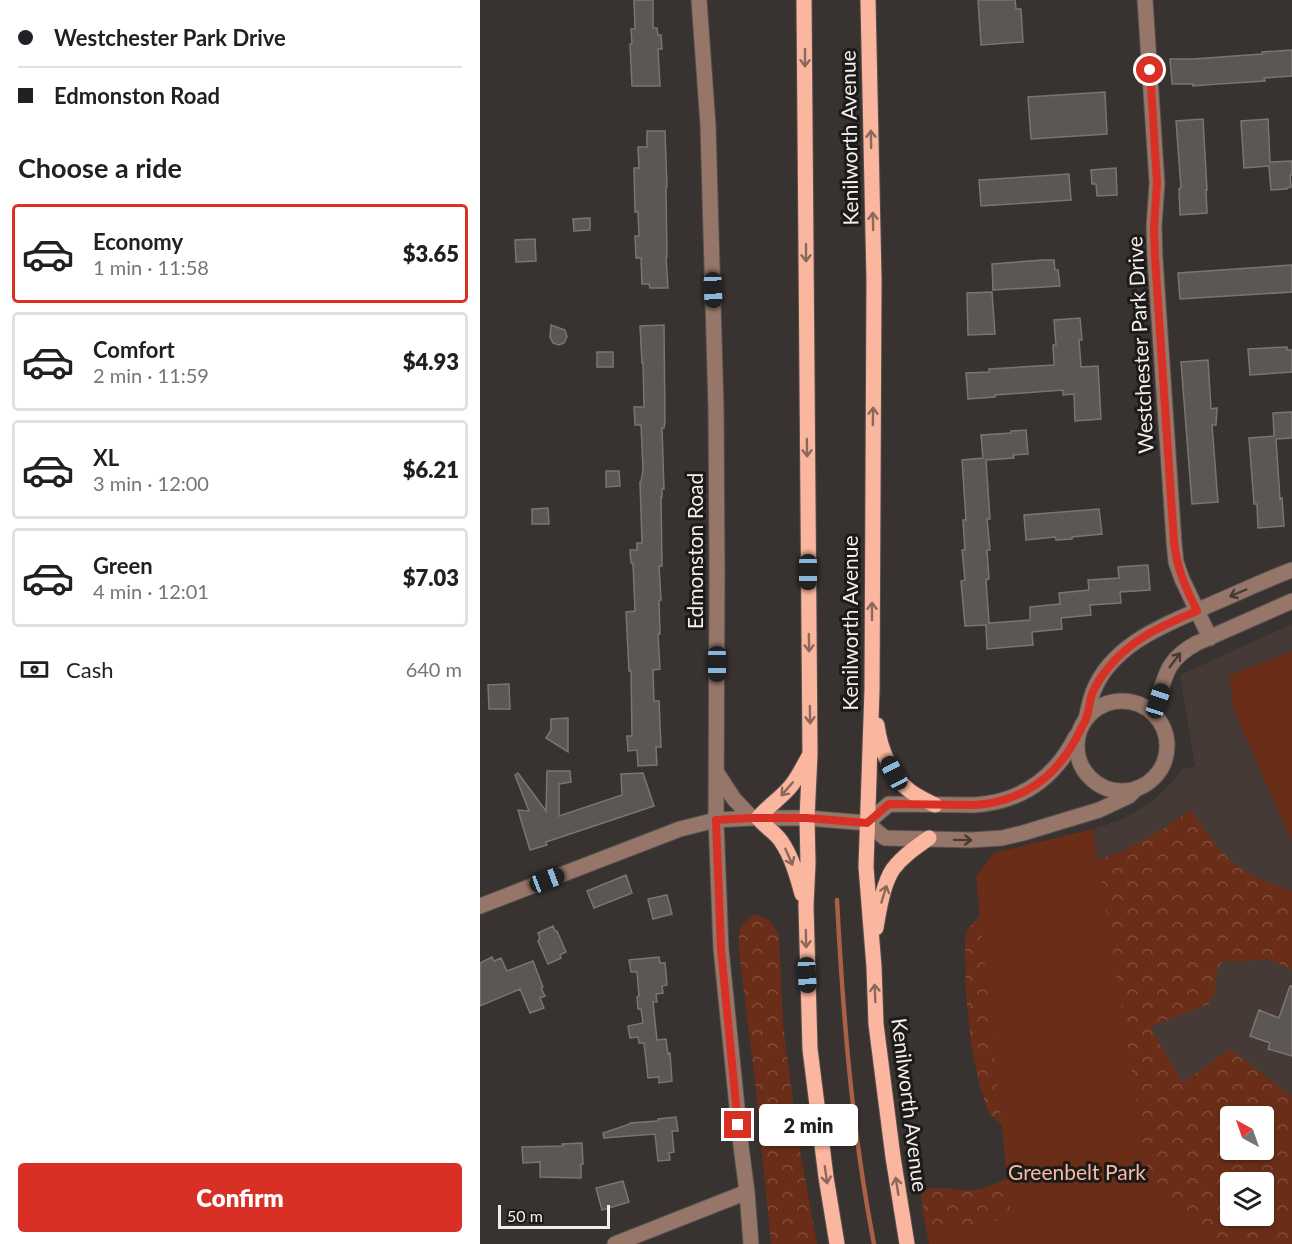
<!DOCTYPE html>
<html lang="en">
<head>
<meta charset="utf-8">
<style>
  body { margin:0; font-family:Lato,sans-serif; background:#f2f2f2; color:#202124; height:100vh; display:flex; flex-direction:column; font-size:22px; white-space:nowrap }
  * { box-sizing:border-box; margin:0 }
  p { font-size:20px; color:#757577 }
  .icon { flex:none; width:33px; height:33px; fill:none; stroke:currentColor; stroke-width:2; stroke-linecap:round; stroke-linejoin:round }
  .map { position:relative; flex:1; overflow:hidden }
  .details { display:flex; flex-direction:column; background:#fff; width:480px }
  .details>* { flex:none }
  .hud { display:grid; align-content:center; height:132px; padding:0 18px; background:#fff }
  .needle { width:39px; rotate:320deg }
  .controls { position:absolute; left:740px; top:1106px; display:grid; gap:12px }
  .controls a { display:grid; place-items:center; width:54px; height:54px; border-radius:6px; background:#fff; box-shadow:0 2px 4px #0004; font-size:30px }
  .scale { position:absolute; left:18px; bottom:15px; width:112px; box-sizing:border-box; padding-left:6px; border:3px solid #f2efed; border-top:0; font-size:16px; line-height:21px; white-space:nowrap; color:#f2efed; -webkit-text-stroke:4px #1d1b1a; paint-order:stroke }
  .end { position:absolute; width:27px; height:27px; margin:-14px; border:8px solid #d93025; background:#fff; box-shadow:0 0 0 3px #fff }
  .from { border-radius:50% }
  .bubble { position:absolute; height:42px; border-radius:6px; background:#fff; box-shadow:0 2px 4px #0004; font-size:20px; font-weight:800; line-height:42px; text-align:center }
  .car { position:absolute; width:18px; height:36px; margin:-18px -9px; border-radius:8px; box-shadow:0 0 4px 2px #0007; background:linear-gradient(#222 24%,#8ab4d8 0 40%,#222 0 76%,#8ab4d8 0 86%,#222 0) }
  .hud b { display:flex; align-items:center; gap:21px; height:57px; font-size:22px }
  .hud b+b { border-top:2px solid #e0e0e0 }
  .hud i { width:15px; height:15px; background:#202124 }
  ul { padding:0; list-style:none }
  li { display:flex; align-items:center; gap:18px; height:99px; margin:0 12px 9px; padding:0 6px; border:3px solid #e0e0e0; border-radius:6px }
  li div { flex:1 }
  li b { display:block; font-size:22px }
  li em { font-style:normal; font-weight:800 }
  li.current { border-color:#d93025 }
  li>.icon { width:54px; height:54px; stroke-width:1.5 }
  h2 { padding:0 18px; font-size:27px; line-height:72px }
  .pay { display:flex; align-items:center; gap:15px; height:66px; padding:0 18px; font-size:22px }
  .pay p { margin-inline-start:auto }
  .action { display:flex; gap:12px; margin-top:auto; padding:12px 18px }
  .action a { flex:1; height:69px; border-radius:6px; background:#d93025; color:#fff; font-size:24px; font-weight:800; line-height:69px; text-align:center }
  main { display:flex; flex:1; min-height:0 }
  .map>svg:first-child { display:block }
  .built { fill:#463a36; fill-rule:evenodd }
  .forest { fill:url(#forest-crowns); fill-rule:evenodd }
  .park { fill:#6a2e18 }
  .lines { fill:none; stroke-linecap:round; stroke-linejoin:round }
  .stream { stroke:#a86046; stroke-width:4.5 }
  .building { fill:#5c5654; stroke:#7b7572; stroke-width:1.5 }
  .minor-casing { stroke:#56504e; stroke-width:17 }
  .major-casing { stroke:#56504e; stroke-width:17 }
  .minor { stroke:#97766a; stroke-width:15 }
  .major { stroke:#fab69e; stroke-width:15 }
  .oneway { stroke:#8c685c }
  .oneway2 { stroke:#483b36 }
  .route { stroke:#d93025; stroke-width:8 }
  .labels { text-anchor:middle; stroke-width:6; stroke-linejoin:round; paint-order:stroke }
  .street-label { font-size:21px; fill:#f2efed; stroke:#1d1b1a }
  .park-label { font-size:21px; fill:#f8b9a3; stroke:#1d1b1a }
</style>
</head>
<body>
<main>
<section class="details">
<div class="hud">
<b><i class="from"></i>Westchester Park Drive</b>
<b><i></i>Edmonston Road</b>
</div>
<h2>Choose a ride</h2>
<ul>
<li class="current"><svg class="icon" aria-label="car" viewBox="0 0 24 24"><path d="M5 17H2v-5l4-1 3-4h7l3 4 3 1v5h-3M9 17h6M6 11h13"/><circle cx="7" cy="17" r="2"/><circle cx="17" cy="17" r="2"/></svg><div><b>Economy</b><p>1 min · 11:58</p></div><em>$3.65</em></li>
<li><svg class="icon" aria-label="car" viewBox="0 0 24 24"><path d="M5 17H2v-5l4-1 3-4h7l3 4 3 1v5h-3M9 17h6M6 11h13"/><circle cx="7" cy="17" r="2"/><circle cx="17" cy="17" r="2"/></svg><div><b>Comfort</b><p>2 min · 11:59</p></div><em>$4.93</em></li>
<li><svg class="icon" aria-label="car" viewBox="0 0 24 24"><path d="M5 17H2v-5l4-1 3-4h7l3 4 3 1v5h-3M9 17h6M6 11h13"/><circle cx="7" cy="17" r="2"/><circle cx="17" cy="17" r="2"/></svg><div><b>XL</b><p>3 min · 12:00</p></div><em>$6.21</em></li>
<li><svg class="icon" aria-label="car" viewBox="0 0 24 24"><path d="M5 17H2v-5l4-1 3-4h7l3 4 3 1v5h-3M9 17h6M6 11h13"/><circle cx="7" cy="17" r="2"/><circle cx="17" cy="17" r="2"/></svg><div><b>Green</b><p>4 min · 12:01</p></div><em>$7.03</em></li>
</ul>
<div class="pay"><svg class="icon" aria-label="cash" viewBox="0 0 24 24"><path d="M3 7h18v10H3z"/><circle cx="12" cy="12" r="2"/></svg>Cash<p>640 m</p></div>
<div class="action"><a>Confirm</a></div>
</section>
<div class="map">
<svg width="812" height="1244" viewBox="0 0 812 1244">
  <defs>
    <pattern id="forest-crowns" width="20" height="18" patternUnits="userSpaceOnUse" patternTransform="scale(1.5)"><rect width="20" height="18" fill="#6a2e18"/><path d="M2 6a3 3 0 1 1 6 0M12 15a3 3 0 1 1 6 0" fill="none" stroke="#804d3a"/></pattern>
  </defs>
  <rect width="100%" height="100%" fill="#383230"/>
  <path class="built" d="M812,624v620l-142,-59 -57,-356 28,-9 16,-9 15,-10 13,-12 8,-8 9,-12 13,-3 -15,-91zM750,1116h33v33h-33zM750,1182h33v33h-33z"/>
  <path class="forest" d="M711,810c12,17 23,35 38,49 17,17 41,24 63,32v79c-4,-3 -24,-12 -28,-12 -5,1 -10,3 -15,3 -8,1 -17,0 -26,0l-5,6 -4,28 -5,4 2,4 -61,24 33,56 47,-34 62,48v147h-105l-174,-109 -24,-22 -9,-26 -9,-42 -5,-51 -1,-52 2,-12 36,-39 77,-24 45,-17 35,-19zM750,1116h33v33h-33zM750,1182h33v33h-33z
    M273,915c15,0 20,9 26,21l4,89 15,114 19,105h-46l-16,-163 -16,-130c0,-20 -2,-23 14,-36z
    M535,1175l118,69h-204l-6,-33 -2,-19c17,-9 35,0 53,-2 14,-2 28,-9 41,-15z"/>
  <path class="park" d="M812,651v190l-58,-130 -5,-35z
    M613,829l57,356 58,59h-264l-2,-10 69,-18 -35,-339 18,-24z"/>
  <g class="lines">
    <path class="stream" d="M357,900c6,115 15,231 37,344"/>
  </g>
  <path class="building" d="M154,0h19v28h4l1,7h3l1,14h-4l2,37h-28l-2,-42h2l-1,-15h4z
    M498,0h37l1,9h5l2,33 -42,3z
    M812,50v26l-28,2 1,3 -47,3 -25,2v-2h-21l-2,-25h23l69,-5v-2z
    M625,92l2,42 -76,5 -3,-42z
    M723,119l4,71h-1l1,23 -27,2 -1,-26 2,-1 -5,-67z
    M788,119l2,43 22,-1v14h-2l1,12 -4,1v1l-16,1 -2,-24 -25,2 -3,-47z
    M167,131h18l2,56h-1l1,70h-1l2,31h-18l-1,-4h-7l-1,-26h-5l-1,-22h4l-1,-24h-3l-1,-44h5l-1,-21h9z
    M636,168l1,27 -20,1 -1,-12h-4l-1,-14z
    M589,174l2,26 -90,6 -2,-26z
    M110,218v12l-16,1 -1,-12z
    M55,239l1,22 -20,1 -1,-22z
    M562,260h12l1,10h3l2,16 -67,4 -1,-26z
    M812,265v27l-112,7 -2,-26z
    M512,292l3,42 -27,1 -1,-42z
    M600,318l2,22h-3l2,27 17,-1 3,53 -26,2 -1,-27 -11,1v-5l-68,5v2l-27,2 -2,-26 23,-1v-3l65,-4 -1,-20h3l-2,-25z
    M71,325l14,5 2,7 -3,6 -5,2 -6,-2 -3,-6z
    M184,325l1,97 -1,6h-2l2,61h-2v8h-1l1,69h-3l2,34 -2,1 1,33h-2l2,35 -7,1 1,31h5l2,46h-5l1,18 -19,1 -1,-16 -9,1 -1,-15h5l-1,-65h-2l-3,-59 9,-1 -2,-48h-2l-1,-13h7v-7h5l-2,-61h1l2,-12 -2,-45h-6l-1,-18h10l-1,-44h-1l-2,-37z
    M807,347v3h5v22l-42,3 -2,-26z
    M117,352h16v15h-16z
    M728,360l3,49 6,-1 -1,17h-4l6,77 -26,2 -11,-142z
    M812,412v26l-16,1 4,60 2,-1 2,28 -26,2 -1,-24h-3l-5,-66 25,-2 -1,-23z
    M546,430l2,24 -15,1 1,3 -28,2 4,59h-3l3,31h-3l2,29 -3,1 3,43 41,-3v-13l30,-3 -1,-11 30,-3 -1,-10 31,-2 -1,-11 30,-2 2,25 -30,2 1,11 -31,2 1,10 -30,3 1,11 -30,3 1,13 -46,4 -1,-24 -21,1 -4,-45 4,-1 -3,-30h3l-2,-30h3l-4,-60 21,-2 -2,-23 30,-2v-2z
    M126,471h13l1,15 -14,1z
    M68,508l1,16h-17v-15z
    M619,509l3,25 -30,3v2l-16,1 -1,-3 -29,3 -2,-25z
    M29,684l1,25h-21l-1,-24z
    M88,718v34l-22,-14 5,-8v-11z
    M67,771h23l1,11 -12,2v32l63,-21 -1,-21 22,-1 11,33 -108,36 1,3 -17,5 -12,-40 11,1 -14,-36 3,-2 28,38z
    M146,875l6,18 -38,15 -7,-17z
    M187,895l5,19 -19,5 -5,-20z
    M73,926l2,5h2l9,21 -6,3 1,3 -13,6 -10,-23 2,-3 -2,-5z
    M12,957l2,4 7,-3 6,13 26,-10 10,26 -2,1 4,8 -5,2 4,10 -14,5 -10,-24 -40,17v-43z
    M179,957l1,6h5l2,22 -5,1 1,7 -7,1 1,8h-4l4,38 9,-1 2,15 2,-1 2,28 -13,2v-6l-11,1 -4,-35h-5l-1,-6 -8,1 -2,-12 15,-3 -2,-14h-3l-1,-12 2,-1 -2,-24h-6l-2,-12z
    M810,986h2v70l-24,-7 2,-6 -20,-7 9,-26 20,8z
    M196,1117l2,14h-6l2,21 -5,1 1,7 -12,1 -3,-27 -51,4 -1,-5 27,-9v-1l28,-2v-2z
    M102,1143l1,21h-2v14l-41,-1v-15l-17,1 -1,-16 41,-1 -1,-2z
    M143,1181l6,21 -27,8 -6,-22z"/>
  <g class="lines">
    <defs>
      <path id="minor" d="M219,0l9,125 8,283 1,161 -1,251 5,129 20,197 6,46 4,52
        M665,0l12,183 -3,44 1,31 19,284 2,20 6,17 28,59
        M597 746a45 45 0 1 1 90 0a45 45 0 1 1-90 0Z
        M674,714c11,-34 9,-53 43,-71l95,-42
        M606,719c2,-9 4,-19 7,-27 19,-49 74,-68 119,-88 26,-11 53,-24 80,-34
        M237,773l17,26 18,19
        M387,823l18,15 86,2 31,-2 21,-5 76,-23 30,-14 8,-8
        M387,823l22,-19 85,1c47,-3 81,-27 102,-69
        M0,906l200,-77 36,-9 36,-2h55l60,5
        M135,1244l132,-52"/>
      <path id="major" d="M324,0l6,754 -3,64 1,45 -2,43 4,143 16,128 11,67
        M388,0l6,280 -2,410 -6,177 8,100 2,57 17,133 14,87
        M397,725c3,23 14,52 33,66 8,6 17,10 25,14
        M322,894c-5,-18 -10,-37 -21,-53 -6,-9 -16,-14 -23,-23 10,-12 23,-20 32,-31 8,-9 13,-21 19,-31
        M396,928c3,-18 7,-44 17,-59 10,-13 23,-22 36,-31"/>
    </defs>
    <use href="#minor" class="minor-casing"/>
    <use href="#major" class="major-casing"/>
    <use href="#minor" class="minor"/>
    <use href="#major" class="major"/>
  </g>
  <defs><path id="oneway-shaft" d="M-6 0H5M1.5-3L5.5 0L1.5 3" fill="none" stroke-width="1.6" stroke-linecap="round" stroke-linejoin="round" transform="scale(1.5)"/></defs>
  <g class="oneway">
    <use href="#oneway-shaft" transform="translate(325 58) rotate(90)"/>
    <use href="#oneway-shaft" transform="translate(391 139) rotate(-91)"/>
    <use href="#oneway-shaft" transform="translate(393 221) rotate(-91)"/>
    <use href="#oneway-shaft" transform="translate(326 253) rotate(90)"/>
    <use href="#oneway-shaft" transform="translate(393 416) rotate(-89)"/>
    <use href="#oneway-shaft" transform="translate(327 448) rotate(89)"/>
    <use href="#oneway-shaft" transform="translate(392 611) rotate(-90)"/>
    <use href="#oneway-shaft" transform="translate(329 643) rotate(89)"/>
    <use href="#oneway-shaft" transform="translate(330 715) rotate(89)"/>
    <use href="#oneway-shaft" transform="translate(307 789) rotate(131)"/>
    <use href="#oneway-shaft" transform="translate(309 857) rotate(66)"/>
    <use href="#oneway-shaft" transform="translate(404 894) rotate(-73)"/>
    <use href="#oneway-shaft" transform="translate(326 939) rotate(89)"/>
    <use href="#oneway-shaft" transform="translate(395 993) rotate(-92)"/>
    <use href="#oneway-shaft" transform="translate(346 1175) rotate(82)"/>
    <use href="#oneway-shaft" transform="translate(417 1186) rotate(-99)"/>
  </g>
  <g class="oneway2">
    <use href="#oneway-shaft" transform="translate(758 593) rotate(157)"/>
    <use href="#oneway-shaft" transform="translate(695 660) rotate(-53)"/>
    <use href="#oneway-shaft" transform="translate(483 840) rotate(1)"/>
  </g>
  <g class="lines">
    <path class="route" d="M258,1125l-17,-176 -5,-129 36,-2h55l60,5 22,-19 85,1c38,-2 72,-20 93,-52 7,-9 13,-22 18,-32 4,-8 4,-18 7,-27 4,-10 10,-19 17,-27 23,-29 55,-42 88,-56 -12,-25 -20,-42 -23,-69l-19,-284 -1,-31 3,-44 -7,-113"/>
  </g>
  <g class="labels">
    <g class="street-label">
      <text transform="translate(370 138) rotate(-91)" y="7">Kenilworth Avenue</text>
      <text transform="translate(661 345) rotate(-93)" y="7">Westchester Park Drive</text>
      <text transform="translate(216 551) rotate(-90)" y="7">Edmonston Road</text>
      <text transform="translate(371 623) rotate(-90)" y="7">Kenilworth Avenue</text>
      <text transform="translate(429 1105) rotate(83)" y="7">Kenilworth Avenue</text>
    </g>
    <g class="park-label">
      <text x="597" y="1180">Greenbelt Park</text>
    </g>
  </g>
</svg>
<div class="controls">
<a><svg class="needle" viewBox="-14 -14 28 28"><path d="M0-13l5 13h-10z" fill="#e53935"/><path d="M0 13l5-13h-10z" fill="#757577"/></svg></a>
<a><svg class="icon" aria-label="layers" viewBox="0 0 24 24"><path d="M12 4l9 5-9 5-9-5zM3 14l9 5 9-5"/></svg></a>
</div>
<div class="scale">50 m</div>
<i class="end from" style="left:670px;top:70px"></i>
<i class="end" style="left:258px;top:1125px"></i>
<div class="bubble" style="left:279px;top:1104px;width:99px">2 min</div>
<i class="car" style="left:233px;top:290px;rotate:178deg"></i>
<i class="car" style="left:328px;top:572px;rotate:180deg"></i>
<i class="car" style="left:237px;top:664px;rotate:180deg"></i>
<i class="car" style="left:678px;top:701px;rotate:18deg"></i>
<i class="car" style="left:414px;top:773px;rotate:332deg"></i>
<i class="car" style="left:67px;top:880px;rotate:69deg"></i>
<i class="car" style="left:327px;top:975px;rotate:177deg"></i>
</div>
</main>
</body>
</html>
